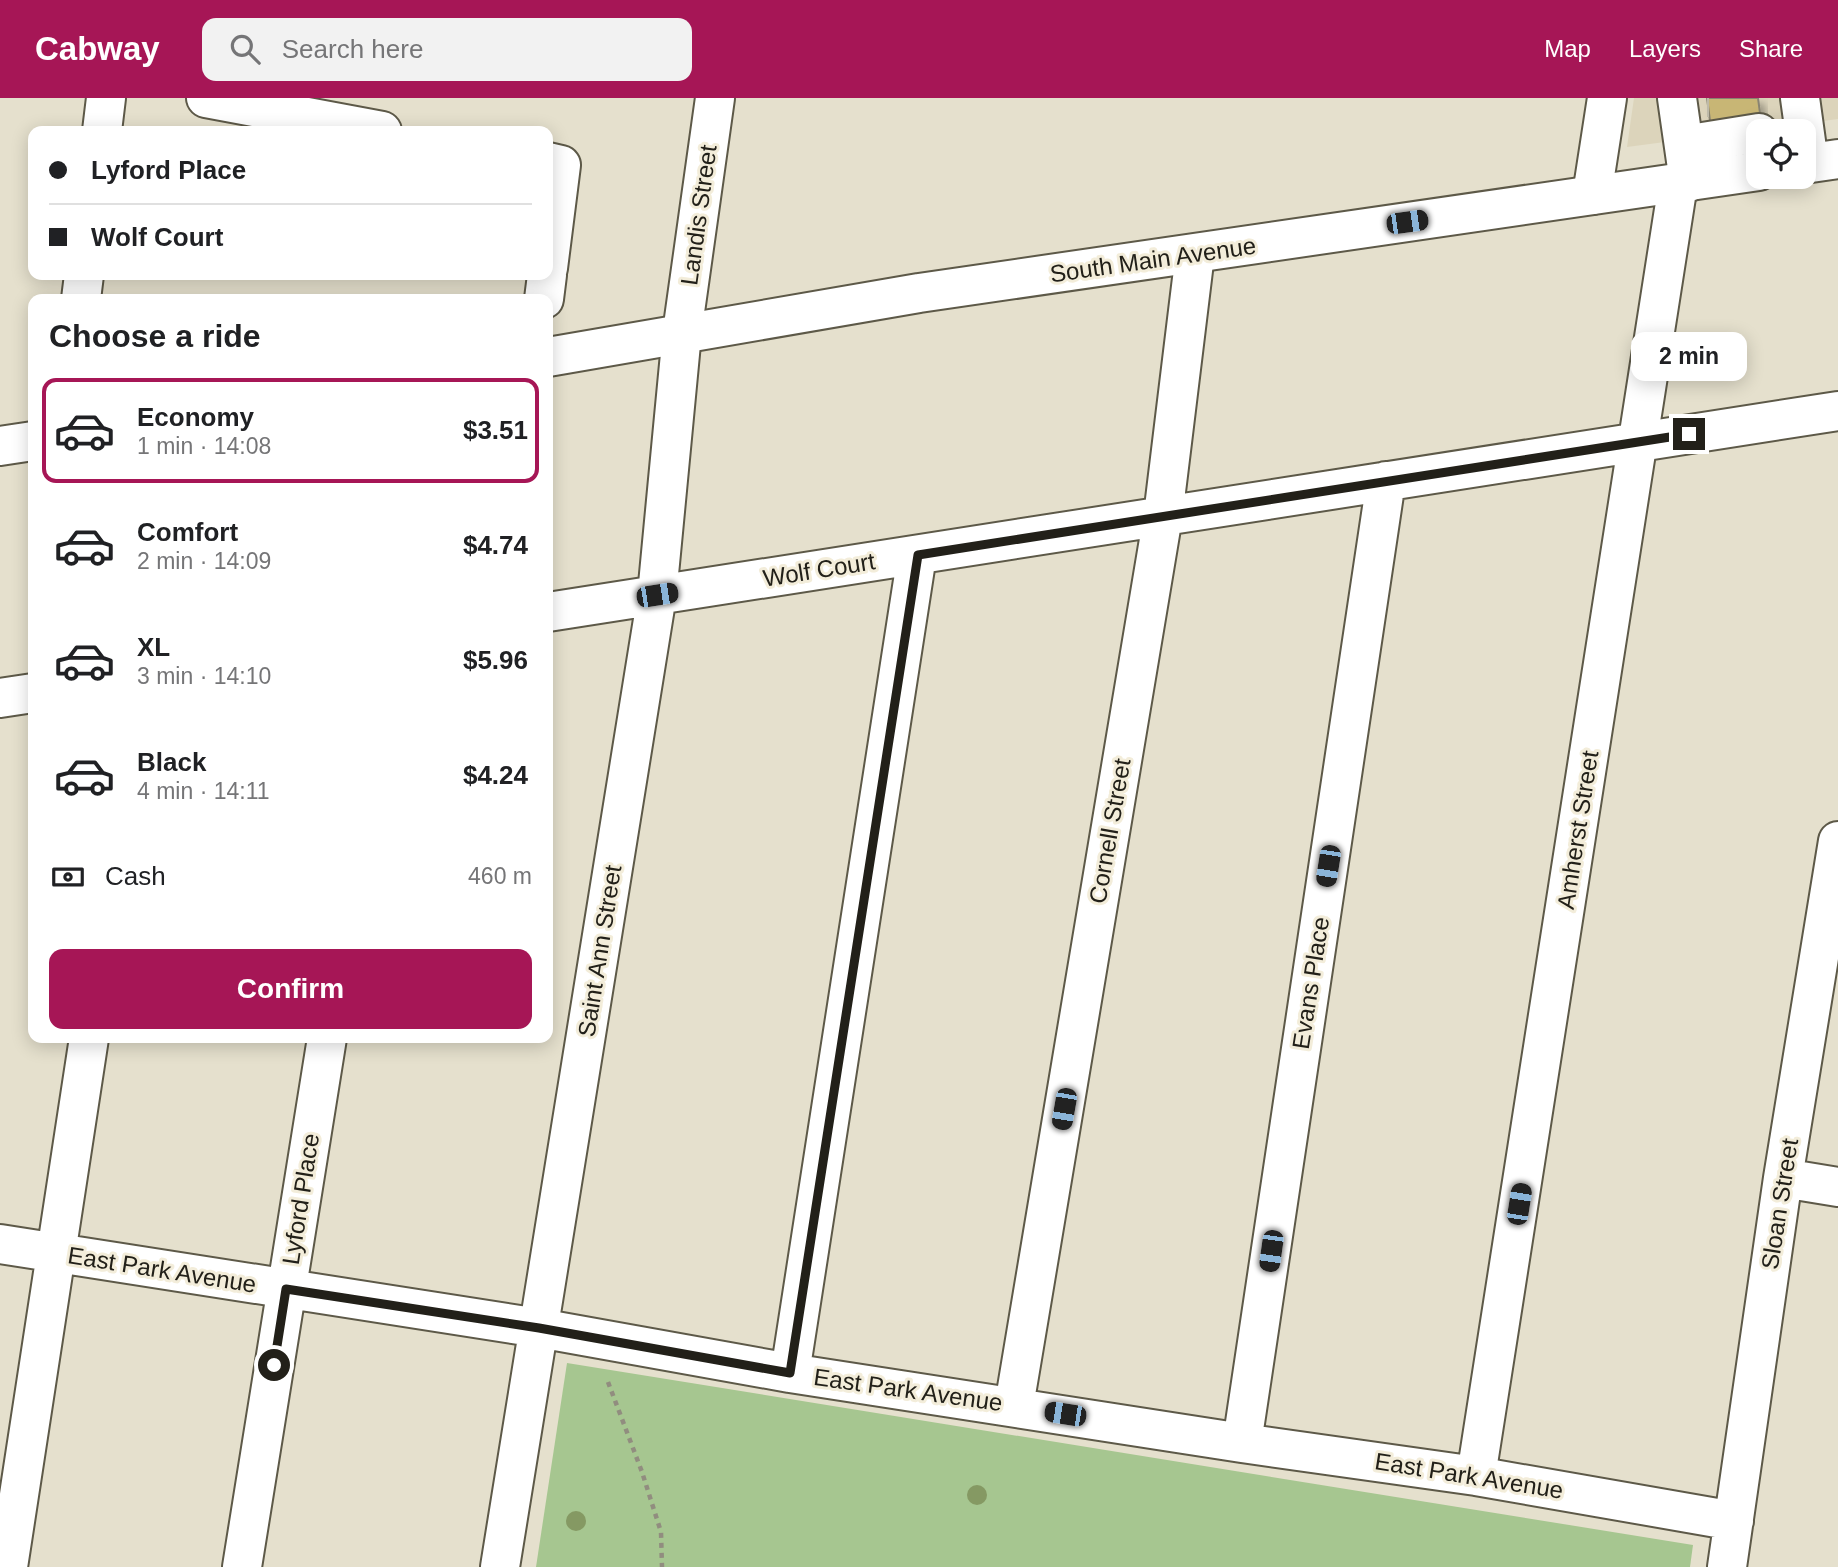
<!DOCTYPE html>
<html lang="en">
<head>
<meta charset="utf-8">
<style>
  body { margin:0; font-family:Arial,sans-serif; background:#f2f2f2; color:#202124; height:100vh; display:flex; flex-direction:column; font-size:26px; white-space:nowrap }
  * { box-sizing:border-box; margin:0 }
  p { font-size:23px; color:#757577 }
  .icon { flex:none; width:38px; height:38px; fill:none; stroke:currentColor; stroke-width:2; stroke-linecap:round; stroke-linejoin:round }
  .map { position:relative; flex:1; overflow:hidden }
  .panel { position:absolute; left:28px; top:196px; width:525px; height:749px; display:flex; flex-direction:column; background:#fff; border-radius:14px; box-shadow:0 4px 18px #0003 }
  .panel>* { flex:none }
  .hud { position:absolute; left:28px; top:28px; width:525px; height:154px; border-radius:14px; box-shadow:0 4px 18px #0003; display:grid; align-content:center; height:154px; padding:0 21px; background:#fff }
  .controls { position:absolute; left:1746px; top:21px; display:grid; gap:14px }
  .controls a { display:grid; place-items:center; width:70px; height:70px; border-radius:14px; background:#fff; box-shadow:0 4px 18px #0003; font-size:35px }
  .end { position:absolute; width:32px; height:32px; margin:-16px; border:9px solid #222019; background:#fff; box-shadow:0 0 0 4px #fff }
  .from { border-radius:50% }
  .bubble { position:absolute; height:49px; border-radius:14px; background:#fff; box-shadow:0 4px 18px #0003; font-size:23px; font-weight:700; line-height:49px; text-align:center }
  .car { position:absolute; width:21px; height:42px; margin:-21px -10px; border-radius:9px; box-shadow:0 0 5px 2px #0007; background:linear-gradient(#222 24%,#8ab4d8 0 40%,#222 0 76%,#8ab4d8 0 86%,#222 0) }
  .hud b { display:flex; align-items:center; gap:24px; height:66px; font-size:26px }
  .hud b+b { border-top:2px solid #e0e0e0 }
  .hud i { width:18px; height:18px; background:#202124 }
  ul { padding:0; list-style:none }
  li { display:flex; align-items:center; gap:21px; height:105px; margin:0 14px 10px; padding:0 7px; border:4px solid transparent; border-radius:14px }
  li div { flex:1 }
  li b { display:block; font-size:26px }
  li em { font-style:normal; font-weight:700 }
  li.active { border-color:#a61656 }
  li>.icon { width:63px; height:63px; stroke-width:1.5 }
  h2 { padding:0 21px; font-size:32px; line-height:84px }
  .pay { display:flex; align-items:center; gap:18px; height:77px; padding:0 21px; font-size:26px }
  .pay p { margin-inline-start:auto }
  .primary-button { display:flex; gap:14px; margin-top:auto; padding:14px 21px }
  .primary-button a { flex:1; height:80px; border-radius:14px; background:#a61656; color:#fff; font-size:28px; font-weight:700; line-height:80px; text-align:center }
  header { display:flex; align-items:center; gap:42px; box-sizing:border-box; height:98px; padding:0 35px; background:#a61656; color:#fff }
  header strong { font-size:33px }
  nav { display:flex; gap:38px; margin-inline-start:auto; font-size:24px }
  .search { width:490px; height:63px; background:#f2f2f2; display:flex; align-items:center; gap:18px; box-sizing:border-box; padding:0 24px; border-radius:14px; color:#757577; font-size:26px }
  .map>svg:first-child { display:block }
  .built { fill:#dcd4bb }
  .green { fill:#a6c690 }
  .building { fill:#c8b675; stroke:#898472; stroke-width:2; filter:url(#shadow) }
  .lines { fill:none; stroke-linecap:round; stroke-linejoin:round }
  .minor-tunnel { stroke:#bebaa9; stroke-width:38; stroke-dasharray:38 19; stroke-linecap:butt }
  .minor-casing { stroke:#5d5948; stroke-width:42 }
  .major-casing { stroke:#5d5948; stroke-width:42 }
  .path { stroke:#918d7f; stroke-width:4.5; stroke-dasharray:5 5; stroke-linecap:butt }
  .minor { stroke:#fff; stroke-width:38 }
  .major { stroke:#fff; stroke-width:38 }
  .tree { fill:#859963 }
  .route { stroke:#222019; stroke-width:9 }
  .labels { text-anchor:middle; stroke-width:6; stroke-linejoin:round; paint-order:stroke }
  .street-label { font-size:24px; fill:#222019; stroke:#f3edda }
</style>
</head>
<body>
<header>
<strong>Cabway</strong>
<div class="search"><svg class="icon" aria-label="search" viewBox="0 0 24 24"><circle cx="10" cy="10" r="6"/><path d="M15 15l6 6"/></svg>Search here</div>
<nav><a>Map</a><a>Layers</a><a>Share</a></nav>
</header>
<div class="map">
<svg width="1838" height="1469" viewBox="0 0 1838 1469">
  <defs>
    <filter id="shadow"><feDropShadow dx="6" dy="6" stdDeviation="3.5" flood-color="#0004"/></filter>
  </defs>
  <rect width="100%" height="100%" fill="#e5e0cd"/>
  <path class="built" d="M1634,0h204v21l-211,28z"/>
  <path class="green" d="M567,1265l1126,182 -3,22h-1154z"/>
  <path class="building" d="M1707,0h51l4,30 -50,8z"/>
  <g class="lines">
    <path class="minor-tunnel" d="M1707,0h2"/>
    <defs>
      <path id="minor" d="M206,0l176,33
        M1677,0l12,84
        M1800,0l9,65
        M102,33l4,-33
        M1684,47l75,-12
        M548,64l13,3 -13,103
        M1592,97l15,-97
        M81,201l3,-24
        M544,201l3,-24
        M548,514l1290,-201
        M0,600l33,-5
        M1783,1080l55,9
        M0,1146l539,84 251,45 452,70 234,33 258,45
        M790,1275l127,-818
        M1014,1308l149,-890 32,-262
        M1242,1345l144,-962
        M1476,1378l202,-1292
        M8,1469l81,-529
        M242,1469l85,-529
        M500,1469l157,-972 25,-262 33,-235
        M1727,1469l56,-389 55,-337"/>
      <path id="major" d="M1804,66l34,-5
        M548,259l371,-64 840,-122
        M0,348l33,-5"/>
    </defs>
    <use href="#minor" class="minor-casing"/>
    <use href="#major" class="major-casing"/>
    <path class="path" d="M608,1284l34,90 19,60 1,35"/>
    <use href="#minor" class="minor"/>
    <use href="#major" class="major"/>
  </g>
  <g class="tree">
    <circle cx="977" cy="1397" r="10"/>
    <circle cx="576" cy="1423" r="10"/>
  </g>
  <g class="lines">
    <path class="route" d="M274,1267l12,-76 253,39 251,45 128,-818 771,-121"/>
  </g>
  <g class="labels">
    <g class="street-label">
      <text transform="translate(699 117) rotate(-82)" y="8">Landis Street</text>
      <text transform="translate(1153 162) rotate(-8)" y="8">South Main Avenue</text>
      <text transform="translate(819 472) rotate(-9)" y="8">Wolf Court</text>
      <text transform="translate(1578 732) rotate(-81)" y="8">Amherst Street</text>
      <text transform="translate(1110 733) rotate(-80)" y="8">Cornell Street</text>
      <text transform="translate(600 853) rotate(-81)" y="8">Saint Ann Street</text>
      <text transform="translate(1311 885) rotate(-81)" y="8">Evans Place</text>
      <text transform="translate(301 1101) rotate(-81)" y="8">Lyford Place</text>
      <text transform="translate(1780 1106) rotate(-81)" y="8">Sloan Street</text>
      <text transform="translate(162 1172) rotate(9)" y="8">East Park Avenue</text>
      <text transform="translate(908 1292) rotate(8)" y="8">East Park Avenue</text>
      <text transform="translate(1469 1378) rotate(9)" y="8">East Park Avenue</text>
    </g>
  </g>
</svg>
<div class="controls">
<a><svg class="icon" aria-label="locate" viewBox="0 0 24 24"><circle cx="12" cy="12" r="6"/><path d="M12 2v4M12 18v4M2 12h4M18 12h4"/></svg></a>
</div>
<i class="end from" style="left:274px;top:1267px"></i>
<i class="end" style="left:1689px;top:336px"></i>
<div class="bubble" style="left:1631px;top:234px;width:116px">2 min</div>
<i class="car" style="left:1407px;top:124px;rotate:82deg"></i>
<i class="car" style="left:657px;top:497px;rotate:81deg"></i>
<i class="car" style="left:1328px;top:768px;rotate:189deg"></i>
<i class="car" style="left:1064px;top:1011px;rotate:190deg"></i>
<i class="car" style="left:1519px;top:1106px;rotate:9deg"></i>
<i class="car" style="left:1271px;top:1153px;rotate:188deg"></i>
<i class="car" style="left:1065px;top:1316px;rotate:279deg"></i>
<div class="hud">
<b><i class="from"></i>Lyford Place</b>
<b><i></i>Wolf Court</b>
</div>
<section class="panel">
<h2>Choose a ride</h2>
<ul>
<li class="active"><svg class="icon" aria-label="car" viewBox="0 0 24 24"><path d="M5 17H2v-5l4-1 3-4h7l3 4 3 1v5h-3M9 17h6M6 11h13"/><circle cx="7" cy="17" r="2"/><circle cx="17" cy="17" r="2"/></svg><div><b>Economy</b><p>1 min · 14:08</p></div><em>$3.51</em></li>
<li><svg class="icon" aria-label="car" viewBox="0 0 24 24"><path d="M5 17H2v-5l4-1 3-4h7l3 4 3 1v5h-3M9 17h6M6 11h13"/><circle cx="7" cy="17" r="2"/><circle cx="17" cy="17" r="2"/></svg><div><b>Comfort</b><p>2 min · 14:09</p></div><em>$4.74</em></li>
<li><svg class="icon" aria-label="car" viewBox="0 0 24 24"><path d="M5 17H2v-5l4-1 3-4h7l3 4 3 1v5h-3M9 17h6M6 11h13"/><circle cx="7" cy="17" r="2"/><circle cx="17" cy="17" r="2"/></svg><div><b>XL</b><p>3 min · 14:10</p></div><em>$5.96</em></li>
<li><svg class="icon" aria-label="car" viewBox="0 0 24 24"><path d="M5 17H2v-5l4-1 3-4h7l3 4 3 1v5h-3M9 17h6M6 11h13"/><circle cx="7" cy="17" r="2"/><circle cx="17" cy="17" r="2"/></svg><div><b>Black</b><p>4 min · 14:11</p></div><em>$4.24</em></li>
</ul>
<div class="pay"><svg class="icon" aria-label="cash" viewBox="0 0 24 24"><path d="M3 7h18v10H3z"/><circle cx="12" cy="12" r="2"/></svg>Cash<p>460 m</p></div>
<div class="primary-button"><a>Confirm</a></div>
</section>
</div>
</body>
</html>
